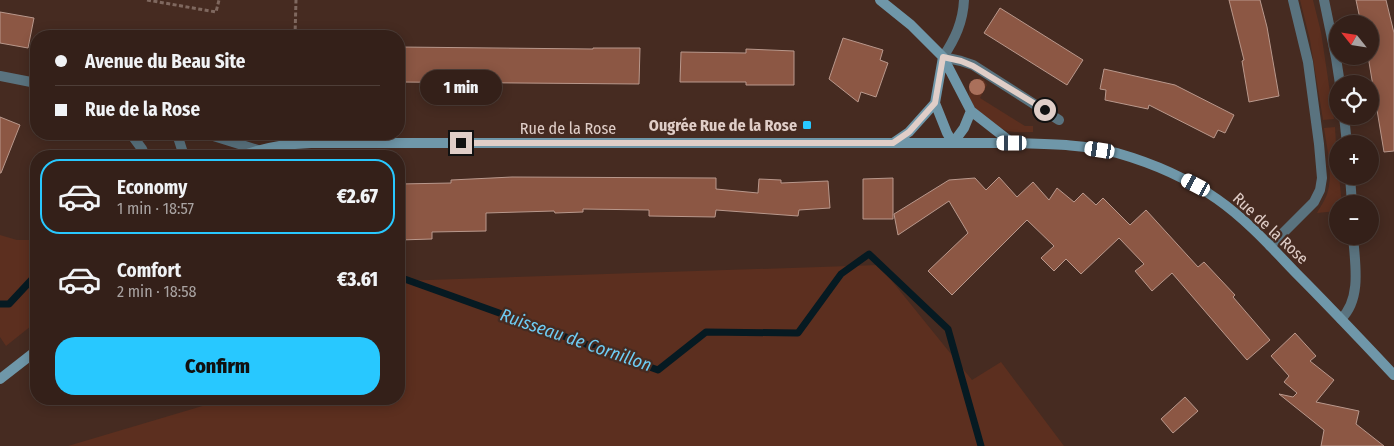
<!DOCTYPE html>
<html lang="en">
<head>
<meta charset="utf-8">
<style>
  body { margin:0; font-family:"Fira Sans Condensed",sans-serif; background:#3c2822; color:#f1f3f6; height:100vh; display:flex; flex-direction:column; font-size:19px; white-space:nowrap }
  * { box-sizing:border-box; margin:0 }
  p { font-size:16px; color:#a9a3a2 }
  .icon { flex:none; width:28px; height:28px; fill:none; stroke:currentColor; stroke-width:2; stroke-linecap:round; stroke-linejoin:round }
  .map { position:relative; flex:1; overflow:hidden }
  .details { position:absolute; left:30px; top:150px; width:375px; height:255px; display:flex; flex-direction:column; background:#342019; border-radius:20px; box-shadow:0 2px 12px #0003,0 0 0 1px #4e3e38 }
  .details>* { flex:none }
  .banner { position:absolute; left:30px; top:30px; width:375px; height:110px; border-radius:20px; box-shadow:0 2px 12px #0003,0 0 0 1px #4e3e38; display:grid; align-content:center; height:110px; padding:0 25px; background:#342019 }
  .needle { width:32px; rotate:300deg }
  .buttons { position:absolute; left:1329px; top:15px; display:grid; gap:10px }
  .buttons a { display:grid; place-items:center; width:50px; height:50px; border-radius:50%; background:#342019; box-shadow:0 2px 12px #0003,0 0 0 1px #4e3e38; font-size:25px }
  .end { position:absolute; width:22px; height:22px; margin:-11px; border:6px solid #e0cec8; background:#111; box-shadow:0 0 0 2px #111 }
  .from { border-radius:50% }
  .bubble { position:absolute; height:35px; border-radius:18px; background:#342019; box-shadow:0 2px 12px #0003,0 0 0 1px #4e3e38; font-size:16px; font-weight:800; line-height:35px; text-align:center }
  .car { position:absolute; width:15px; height:30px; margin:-15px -8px; border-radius:6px; box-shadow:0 0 4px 1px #0007; background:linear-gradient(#fff 24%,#345 0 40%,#fff 0 76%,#345 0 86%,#fff 0) }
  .banner b { display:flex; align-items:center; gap:18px; height:48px; font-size:19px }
  .banner b+b { border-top:1px solid #4e3e38 }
  .banner i { width:12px; height:12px; background:#f1f3f6 }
  ul { padding:9px 0 0; list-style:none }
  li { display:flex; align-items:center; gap:15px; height:75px; margin:0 10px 8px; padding:0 15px; border:2px solid transparent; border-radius:20px }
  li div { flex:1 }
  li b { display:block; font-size:19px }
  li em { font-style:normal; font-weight:800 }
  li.current { border-color:#28c8ff }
  li>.icon { width:45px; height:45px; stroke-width:1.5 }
  .button { display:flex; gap:10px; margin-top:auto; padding:10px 25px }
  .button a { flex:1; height:58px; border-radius:20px; background:#28c8ff; color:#111; font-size:20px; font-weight:800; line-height:58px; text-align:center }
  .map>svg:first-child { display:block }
  .green { fill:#5c2f1f }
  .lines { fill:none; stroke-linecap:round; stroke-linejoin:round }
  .stream { stroke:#061a22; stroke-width:7 }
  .building { fill:#8c5744; stroke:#b9988c }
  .path { stroke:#7f685f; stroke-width:3; stroke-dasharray:4 2.5; stroke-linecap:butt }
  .street { stroke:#5a737f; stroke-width:10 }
  .secondary { stroke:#6f97a9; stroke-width:10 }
  .tree { fill:#aa705b }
  .route { stroke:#e0cec8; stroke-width:6 }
  .poi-dot { fill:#28c8ff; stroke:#462b21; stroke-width:2 }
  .labels { text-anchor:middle; stroke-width:4.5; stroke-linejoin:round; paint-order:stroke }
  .poi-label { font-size:16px; font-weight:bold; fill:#e0cec8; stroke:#462b21; text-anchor:end }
  .street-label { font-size:16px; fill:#e0cec8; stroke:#462b21 }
  .water-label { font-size:18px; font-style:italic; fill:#6eccf4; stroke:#462b21 }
</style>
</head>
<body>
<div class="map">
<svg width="1394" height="446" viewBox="0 0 1394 446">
  <rect width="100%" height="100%" fill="#462b21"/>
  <path class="green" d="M1300,0h13l8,32 13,87 -11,1 -13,-80z
    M980,78l4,2 3,5 -7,13 45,28h8v6c-9,0 -19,1 -28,-2 -12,-5 -35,-21 -36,-35 -1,-4 1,-8 3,-12z
    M1335,127l3,49h1l3,28h-4l-1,7 -20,2c2,-5 6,-9 8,-14 10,-20 2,-50 -1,-71z
    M0,235l17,5h19v82l-30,24 -6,-9z
    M879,265l93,115 29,-18 63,84h-996l158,-47h173v-118z"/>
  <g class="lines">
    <path class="stream" d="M399,277l259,93 48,-38 92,1 43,-59 28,-20 79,75 33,117
      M0,304h9l27,-29"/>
  </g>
  <path class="building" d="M1229,0h31l7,27 12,69 -30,6 -7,-41 2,-1z
    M1356,0h30l8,33v118l-10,1 -16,-96h2v-32h-9z
    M1000,8l83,52 -16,25 -83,-52z
    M0,12l34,6 -6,30 -28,-5z
    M843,38l40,12 -3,10 8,3 -12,34 -15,-5 -3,10 -29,-23z
    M399,47l194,2v-1h47l-1,36 -240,-2z
    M746,49l48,2v34h-48v-3h-66l1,-30 65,1z
    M1104,69l71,16 59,30 -9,18 -7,-3 -4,8 -65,-33 -1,4 -43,-9 1,-10 -6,-1z
    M0,117l20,8 -19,48h-1z
    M512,177l204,1v11l42,4 1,-14 22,1v3l47,-2 2,27 -31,2 -1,6 -82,-6 -1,7 -66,-1v-6l-66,-1v3l-28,1 -1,-2 -68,2v18l-54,1v7l-33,1v-56l52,-1v-3z
    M999,177l18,20 16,-15 16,18 8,-12 17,14 9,-9 13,12 7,-7 27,27 16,-15 52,57 6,-5 31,33 -2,2 37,43 -23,20 -75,-87 -20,18 -17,-20 9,-7 -25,-26 -38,36 -15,-15 -12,12 -13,-13 13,-12 -27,-26 -75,75 -24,-24 40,-38 -19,-32 -51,34 -4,-21 55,-34 26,-2 11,12z
    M893,178v41h-30v-40z
    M1295,333l21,23 -6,5 24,19 -18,22 43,9 -3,13 28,22h-63l3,-16 -45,-36 14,3 4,-4 -13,-11 5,-6 -18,-20z
    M1185,397l13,14 -25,22 -12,-14z"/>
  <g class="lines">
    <path class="path" d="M147,0l69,12 3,-12
      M295,36l1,-36"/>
    <path class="street" d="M964,0c-1,22 -9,39 -21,57l18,4 12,4 86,55
      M1324,0l12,58 4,26
      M0,76l36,7
      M1344,116l3,28
      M131,134l11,15 3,7
      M177,134l7,22
      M207,134l51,16
      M1350,176l2,28
      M1270,246l44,-44 6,-12 2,-12 -3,-34 -11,-82 -15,-62
      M1341,319c21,-20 14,-56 12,-83"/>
    <path class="secondary" d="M880,0l31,25 32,32 28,54 41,32
      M943,57l-8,46 12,30 6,10
      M893,143l16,-11 26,-29
      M953,143l11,-15 7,-17
      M242,156c22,-9 45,-12 69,-13h701c35,1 71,1 105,10 35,10 70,25 100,46 30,21 55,49 80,75 33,33 65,67 97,101
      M0,379l36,-28"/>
  </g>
  <circle class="tree" cx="977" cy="87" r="8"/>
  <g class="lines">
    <path class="route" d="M461,143h432l16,-11 26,-29 8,-46 18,4 12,5 72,44"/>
  </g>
  <rect class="poi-dot" x="802" y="120" width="10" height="10" rx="2.5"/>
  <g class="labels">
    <g class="poi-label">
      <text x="797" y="131">Ougrée Rue de la Rose</text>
    </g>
    <g class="street-label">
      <text x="568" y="134">Rue de la Rose</text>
      <text transform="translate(1271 228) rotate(43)" y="6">Rue de la Rose</text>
    </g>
    <g class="water-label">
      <text transform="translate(576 340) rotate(19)" y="6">Ruisseau de Cornillon</text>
    </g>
  </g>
</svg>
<div class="buttons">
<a><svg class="needle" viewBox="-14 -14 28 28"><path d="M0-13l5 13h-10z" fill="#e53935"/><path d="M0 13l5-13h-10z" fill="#a9a3a2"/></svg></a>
<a><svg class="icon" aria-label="locate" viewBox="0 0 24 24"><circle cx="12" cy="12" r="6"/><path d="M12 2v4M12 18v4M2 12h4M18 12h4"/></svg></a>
<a>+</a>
<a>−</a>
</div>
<i class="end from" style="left:1045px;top:110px"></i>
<i class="end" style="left:461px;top:143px"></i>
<div class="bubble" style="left:420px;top:70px;width:82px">1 min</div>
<i class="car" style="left:1012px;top:143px;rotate:270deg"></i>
<i class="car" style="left:1100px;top:150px;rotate:279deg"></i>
<i class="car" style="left:1196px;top:185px;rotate:298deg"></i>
<div class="banner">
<b><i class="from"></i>Avenue du Beau Site</b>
<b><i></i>Rue de la Rose</b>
</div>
<section class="details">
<ul>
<li class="current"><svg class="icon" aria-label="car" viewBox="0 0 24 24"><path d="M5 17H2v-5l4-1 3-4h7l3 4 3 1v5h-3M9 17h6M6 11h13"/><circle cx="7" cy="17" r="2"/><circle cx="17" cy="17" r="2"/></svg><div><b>Economy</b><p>1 min · 18:57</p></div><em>€2.67</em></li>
<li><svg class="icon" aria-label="car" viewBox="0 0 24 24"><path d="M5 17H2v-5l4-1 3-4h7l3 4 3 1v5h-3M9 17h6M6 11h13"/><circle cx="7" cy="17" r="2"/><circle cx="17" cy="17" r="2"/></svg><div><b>Comfort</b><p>2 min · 18:58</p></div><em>€3.61</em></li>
</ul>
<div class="button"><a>Confirm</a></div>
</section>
</div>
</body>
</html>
